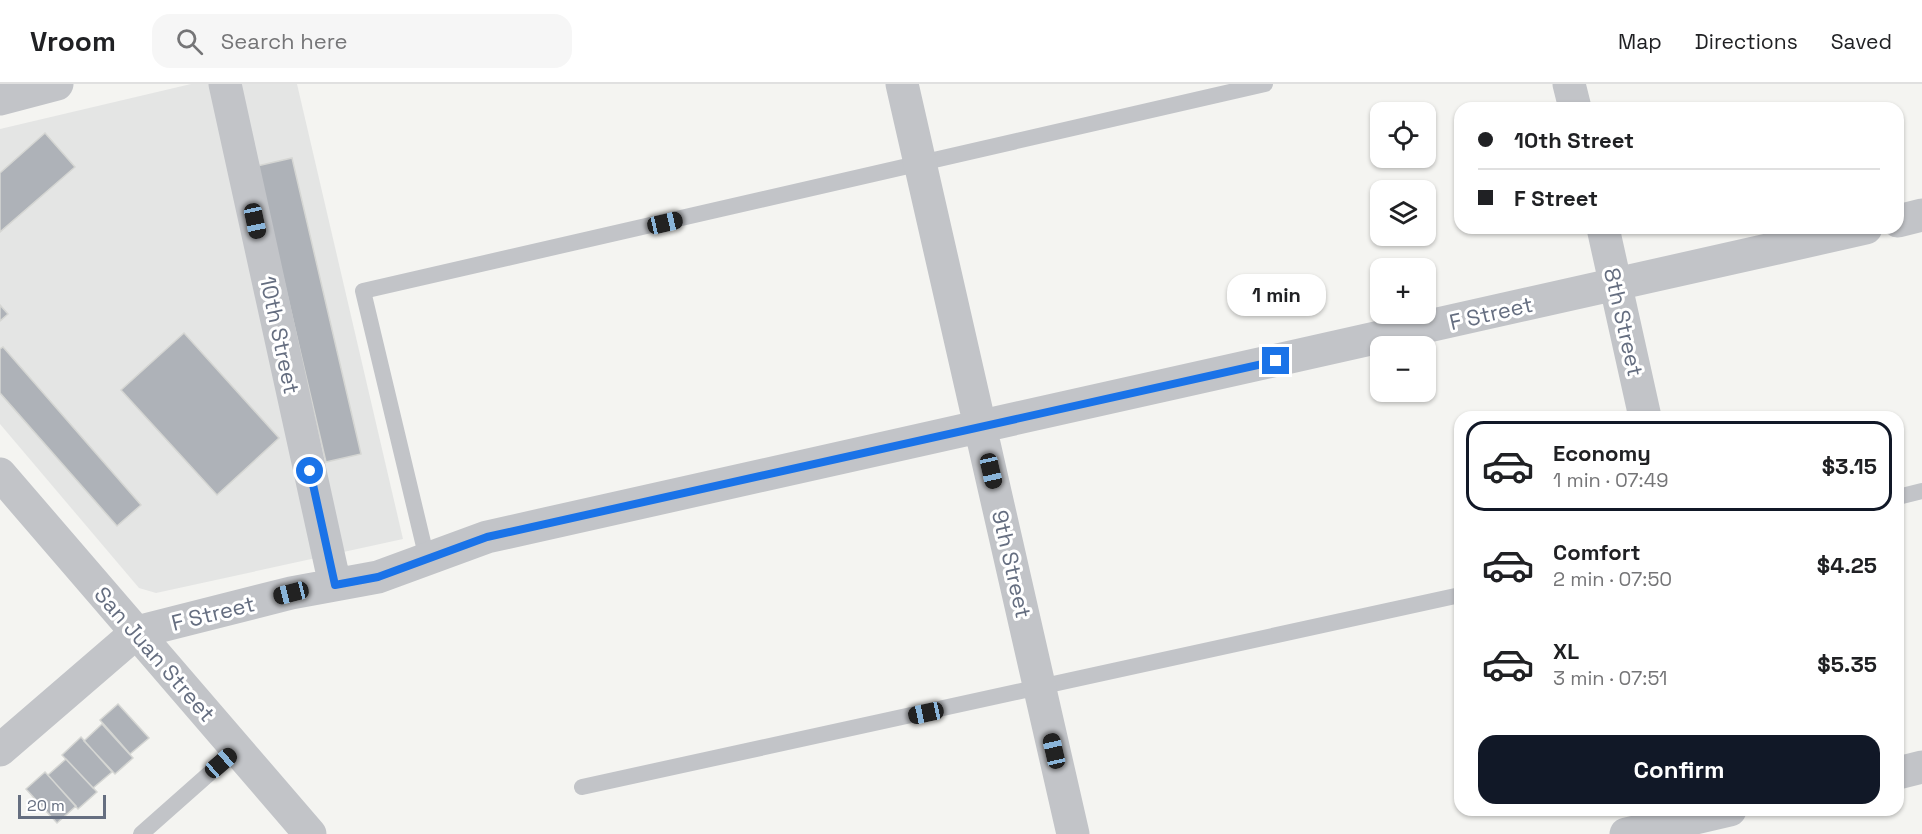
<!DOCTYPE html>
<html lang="en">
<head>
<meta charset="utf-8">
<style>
  body { margin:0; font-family:"Space Grotesk",sans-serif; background:#f6f6f6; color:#202124; height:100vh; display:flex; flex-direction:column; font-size:22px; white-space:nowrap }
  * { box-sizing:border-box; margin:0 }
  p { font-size:20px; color:#757577 }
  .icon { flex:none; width:33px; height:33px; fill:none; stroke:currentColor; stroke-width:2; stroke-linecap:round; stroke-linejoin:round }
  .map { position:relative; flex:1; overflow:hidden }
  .drawer { position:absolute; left:1454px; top:327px; width:450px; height:405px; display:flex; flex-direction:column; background:#fff; border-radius:18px; box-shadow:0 2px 4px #0004 }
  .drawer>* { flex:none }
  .banner { position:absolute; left:1454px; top:18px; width:450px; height:132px; border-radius:18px; box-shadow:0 2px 4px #0004; display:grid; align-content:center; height:132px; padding:0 24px; background:#fff }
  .buttons { position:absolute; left:1370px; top:18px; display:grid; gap:12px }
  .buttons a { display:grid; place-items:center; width:66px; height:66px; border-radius:12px; background:#fff; box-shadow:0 2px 4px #0004; font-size:30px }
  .scale { position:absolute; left:18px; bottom:15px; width:88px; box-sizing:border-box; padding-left:6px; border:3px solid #656e80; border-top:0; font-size:16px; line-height:21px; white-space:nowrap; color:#656e80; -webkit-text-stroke:4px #fff; paint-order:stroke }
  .end { position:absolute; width:27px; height:27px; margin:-14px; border:8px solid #1a73e8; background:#fff; box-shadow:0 0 0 3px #fff }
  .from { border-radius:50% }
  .bubble { position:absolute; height:42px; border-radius:18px; background:#fff; box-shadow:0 2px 4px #0004; font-size:20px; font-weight:800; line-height:42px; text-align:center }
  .car { position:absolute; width:18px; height:36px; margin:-18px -9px; border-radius:8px; box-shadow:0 0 4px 2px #0007; background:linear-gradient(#222 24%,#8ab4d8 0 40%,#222 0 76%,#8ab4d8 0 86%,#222 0) }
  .banner b { display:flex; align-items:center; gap:21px; height:57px; font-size:22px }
  .banner b+b { border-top:2px solid #e0e0e0 }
  .banner i { width:15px; height:15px; background:#202124 }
  ul { padding:10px 0 0; list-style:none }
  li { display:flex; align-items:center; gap:18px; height:90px; margin:0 12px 9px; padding:0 12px; border:3px solid transparent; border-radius:18px }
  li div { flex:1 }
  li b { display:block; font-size:22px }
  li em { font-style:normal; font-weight:800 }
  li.current { border-color:#111827 }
  li>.icon { width:54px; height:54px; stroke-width:1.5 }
  .primary-button { display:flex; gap:12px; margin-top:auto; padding:12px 24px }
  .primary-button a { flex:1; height:69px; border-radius:18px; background:#111827; color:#fff; font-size:24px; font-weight:800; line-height:69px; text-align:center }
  header { display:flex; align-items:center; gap:36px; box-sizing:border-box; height:84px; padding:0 30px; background:#fff; border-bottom:2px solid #e0e0e0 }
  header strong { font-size:28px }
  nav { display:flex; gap:33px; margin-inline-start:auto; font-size:21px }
  .search { width:420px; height:54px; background:#f6f6f6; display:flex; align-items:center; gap:15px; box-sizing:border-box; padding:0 21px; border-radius:18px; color:#757577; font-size:22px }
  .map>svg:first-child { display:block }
  .built { fill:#e4e5e4 }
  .building { fill:#aeb2b8; stroke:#d5d6d3; stroke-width:1.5 }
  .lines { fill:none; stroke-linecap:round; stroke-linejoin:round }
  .service { stroke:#c2c4c8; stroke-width:16 }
  .minor { stroke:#c2c4c8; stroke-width:33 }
  .route { stroke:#1a73e8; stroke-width:8 }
  .labels { text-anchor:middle; stroke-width:6; stroke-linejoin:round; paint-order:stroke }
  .street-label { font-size:22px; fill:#656e80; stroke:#fff }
</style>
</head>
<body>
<header>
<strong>Vroom</strong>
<div class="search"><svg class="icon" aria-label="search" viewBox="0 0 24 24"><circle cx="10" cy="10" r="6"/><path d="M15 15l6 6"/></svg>Search here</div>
<nav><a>Map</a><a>Directions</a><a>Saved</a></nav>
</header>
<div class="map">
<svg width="1922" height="750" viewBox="0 0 1922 750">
  <rect width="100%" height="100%" fill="#f4f4f1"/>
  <path class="built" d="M191,0h106l106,455 -247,54 -17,-5 -139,-164v-295z"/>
  <path class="building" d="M45,49l30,34 -75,65v-59z
    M292,74l69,296 -35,8 -69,-296z
    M0,221l8,9 -8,7z
    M184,249l95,105 -62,57 -96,-105z
    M3,263l138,158 -24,21 -117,-133v-44z
    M118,620l31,34 -19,16 -30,-34z
    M102,640l31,34 -18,16 -31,-33z
    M81,653l31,35 -19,16 -31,-33z
    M66,675l31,33 -19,17 -30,-34z
    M45,688l31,34 -19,17 -31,-34z"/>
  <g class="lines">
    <path class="service" d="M1898,413l24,-6
      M427,475l-64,-268 902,-207
      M582,703l878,-192
      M141,750l96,-85"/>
    <path class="minor" d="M225,0l110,501
      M902,0l171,750
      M1569,0l6,24
      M0,15l57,-15
      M1898,137l24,-6
      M1603,144l42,189
      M0,390l310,360
      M0,666l137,-118 154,-39 87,-16 109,-40 1379,-309
      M1898,689l24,-6
      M1626,750l104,-24"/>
  </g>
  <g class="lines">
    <path class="route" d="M310,387l25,114 43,-8 109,-40 789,-176"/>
  </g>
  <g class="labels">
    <g class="street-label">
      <text transform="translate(1491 229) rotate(-13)" y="8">F Street</text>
      <text transform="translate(1624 238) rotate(77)" y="8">8th Street</text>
      <text transform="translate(280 251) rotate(78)" y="8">10th Street</text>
      <text transform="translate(1012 480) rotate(77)" y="8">9th Street</text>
      <text transform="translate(213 529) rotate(-14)" y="8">F Street</text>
      <text transform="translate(155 570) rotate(49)" y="8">San Juan Street</text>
    </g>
  </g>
</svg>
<div class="buttons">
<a><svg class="icon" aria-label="locate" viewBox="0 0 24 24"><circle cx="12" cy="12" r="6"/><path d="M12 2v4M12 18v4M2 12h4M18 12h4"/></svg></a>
<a><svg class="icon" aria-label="layers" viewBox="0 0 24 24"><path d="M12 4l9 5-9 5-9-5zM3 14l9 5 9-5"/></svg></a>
<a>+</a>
<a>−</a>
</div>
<div class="scale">20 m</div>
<i class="end from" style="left:310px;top:387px"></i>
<i class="end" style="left:1276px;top:277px"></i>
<div class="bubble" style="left:1227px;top:190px;width:99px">1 min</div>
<i class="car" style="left:255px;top:137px;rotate:168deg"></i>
<i class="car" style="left:665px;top:139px;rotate:77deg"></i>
<i class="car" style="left:991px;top:387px;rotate:167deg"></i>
<i class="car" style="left:291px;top:509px;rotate:256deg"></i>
<i class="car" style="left:926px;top:629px;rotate:258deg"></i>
<i class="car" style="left:1054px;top:667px;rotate:347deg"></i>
<i class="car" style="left:221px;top:679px;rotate:49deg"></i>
<div class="banner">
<b><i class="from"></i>10th Street</b>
<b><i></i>F Street</b>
</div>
<section class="drawer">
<ul>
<li class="current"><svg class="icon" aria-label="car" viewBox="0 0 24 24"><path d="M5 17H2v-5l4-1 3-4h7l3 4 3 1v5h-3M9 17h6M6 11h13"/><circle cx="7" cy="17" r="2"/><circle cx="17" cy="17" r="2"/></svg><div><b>Economy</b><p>1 min · 07:49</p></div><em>$3.15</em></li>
<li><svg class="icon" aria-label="car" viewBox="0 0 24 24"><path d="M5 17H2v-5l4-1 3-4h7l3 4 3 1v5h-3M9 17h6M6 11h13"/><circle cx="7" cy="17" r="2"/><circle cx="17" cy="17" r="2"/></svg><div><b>Comfort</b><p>2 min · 07:50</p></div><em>$4.25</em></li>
<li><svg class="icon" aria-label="car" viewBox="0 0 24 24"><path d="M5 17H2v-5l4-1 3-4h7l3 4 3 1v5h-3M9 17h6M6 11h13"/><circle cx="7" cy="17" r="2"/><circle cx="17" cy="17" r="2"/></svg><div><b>XL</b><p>3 min · 07:51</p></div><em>$5.35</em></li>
</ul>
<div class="primary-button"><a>Confirm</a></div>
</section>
</div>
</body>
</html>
